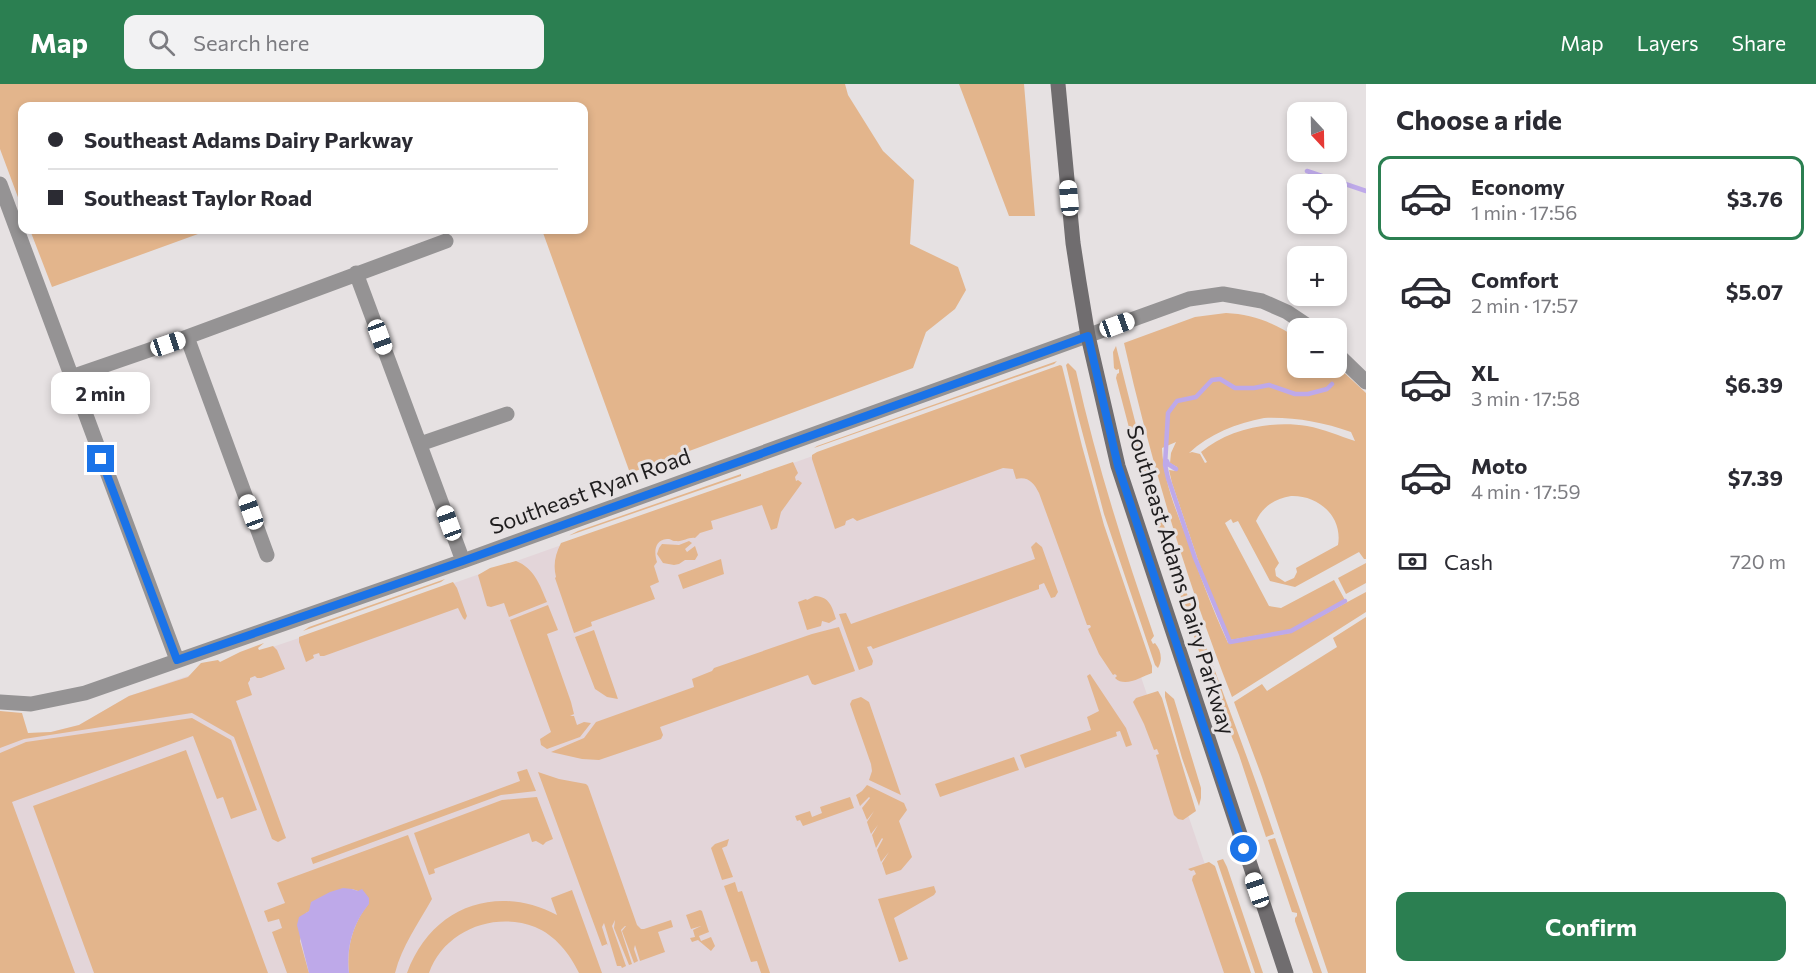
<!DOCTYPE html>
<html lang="en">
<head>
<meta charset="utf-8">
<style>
  body { margin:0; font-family:Commissioner,sans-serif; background:#f2f2f3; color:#2b2b33; height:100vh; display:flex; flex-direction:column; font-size:22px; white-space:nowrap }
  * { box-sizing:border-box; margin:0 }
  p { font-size:20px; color:#7c7c81 }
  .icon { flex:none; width:33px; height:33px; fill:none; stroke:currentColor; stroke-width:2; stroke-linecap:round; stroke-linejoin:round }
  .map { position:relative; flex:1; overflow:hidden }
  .drawer { display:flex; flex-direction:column; background:#fff; width:450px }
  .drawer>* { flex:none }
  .banner { position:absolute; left:18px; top:18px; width:570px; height:132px; border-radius:12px; box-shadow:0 3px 9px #0003; display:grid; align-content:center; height:132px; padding:0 30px; background:#fff }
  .needle { width:39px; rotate:158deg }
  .buttons { position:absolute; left:1287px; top:18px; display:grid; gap:12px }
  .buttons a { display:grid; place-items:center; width:60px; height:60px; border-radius:12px; background:#fff; box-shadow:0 3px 9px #0003; font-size:30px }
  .end { position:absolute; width:27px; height:27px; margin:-14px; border:8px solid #1a73e8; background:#fff; box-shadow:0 0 0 3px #fff }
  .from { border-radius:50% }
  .bubble { position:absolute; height:42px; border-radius:12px; background:#fff; box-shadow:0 3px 9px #0003; font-size:20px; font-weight:700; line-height:42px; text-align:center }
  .car { position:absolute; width:18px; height:36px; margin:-18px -9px; border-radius:8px; box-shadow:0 0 4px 2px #0007; background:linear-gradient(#fff 24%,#345 0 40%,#fff 0 76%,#345 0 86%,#fff 0) }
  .banner b { display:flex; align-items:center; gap:21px; height:57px; font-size:22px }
  .banner b+b { border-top:2px solid #e1e1e2 }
  .banner i { width:15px; height:15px; background:#2b2b33 }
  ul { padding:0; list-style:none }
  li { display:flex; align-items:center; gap:18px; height:84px; margin:0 12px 9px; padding:0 18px; border:3px solid transparent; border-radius:12px }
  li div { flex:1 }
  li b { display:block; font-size:22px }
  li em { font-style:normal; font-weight:700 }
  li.on { border-color:#2b7f51 }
  li>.icon { width:54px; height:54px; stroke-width:1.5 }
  h2 { padding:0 30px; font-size:27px; line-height:72px }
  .pay { display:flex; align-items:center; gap:15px; height:66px; padding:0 30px; font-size:22px }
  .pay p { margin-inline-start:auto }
  .primary-button { display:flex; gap:12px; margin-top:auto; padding:12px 30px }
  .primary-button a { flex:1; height:69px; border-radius:12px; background:#2b7f51; color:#fff; font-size:24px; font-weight:700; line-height:69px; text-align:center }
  header { display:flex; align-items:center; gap:36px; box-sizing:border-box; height:84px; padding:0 30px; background:#2b7f51; color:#fff }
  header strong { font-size:28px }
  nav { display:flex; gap:33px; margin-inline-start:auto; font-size:21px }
  .search { width:420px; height:54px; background:#f2f2f3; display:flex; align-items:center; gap:15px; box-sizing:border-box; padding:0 21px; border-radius:12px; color:#7c7c81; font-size:22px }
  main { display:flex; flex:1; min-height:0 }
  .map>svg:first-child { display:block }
  .built { fill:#e3d5d9 }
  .green { fill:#e3b58c; fill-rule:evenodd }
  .water { fill:#bea9e9 }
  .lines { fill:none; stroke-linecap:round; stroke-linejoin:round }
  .stream { stroke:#bea9e9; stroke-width:4.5 }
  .minor { stroke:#959394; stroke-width:15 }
  .secondary { stroke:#706d6f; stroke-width:15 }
  .route { stroke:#1a73e8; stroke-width:8 }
  .labels { text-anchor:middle; stroke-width:6; stroke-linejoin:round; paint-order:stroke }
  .street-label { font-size:22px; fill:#1f1d1e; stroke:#e6e1e2 }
</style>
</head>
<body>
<header>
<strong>Map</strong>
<div class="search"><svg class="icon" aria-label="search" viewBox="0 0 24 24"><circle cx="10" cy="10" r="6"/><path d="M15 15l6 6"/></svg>Search here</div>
<nav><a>Map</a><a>Layers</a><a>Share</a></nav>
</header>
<main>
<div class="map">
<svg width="1366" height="889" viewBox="0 0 1366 889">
  <rect width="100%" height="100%" fill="#e6e1e2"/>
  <path class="built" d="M1050,288l48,179 144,422h-1242v-234l14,-5 37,-2 28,-7 50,-29 170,-58z"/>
  <path class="green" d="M0,0h845l3,11 35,56 31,29 -4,64 48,23 8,23 -11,19 -29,23 -13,36 -283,105 -88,-243h42v-124h-562v102l-22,-59z
    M959,0h65l11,132h-26z
    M30,146h179l-157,57z
    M1226,229c26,1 49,10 71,25l1,30h38l1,-2 29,27v166h-2l-5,-7 -64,35 -25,-6 -32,-60 -5,2 -2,-4 -6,4 44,83 12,2 53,-28 11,20 -54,30 -61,10 -31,-77 -27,-80 -3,-13 7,1 1,-2v-2l-7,-4 1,-10 5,-11 -14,6c1,30 13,60 24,88 13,37 26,72 42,107l62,-10 76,-41v20l-134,85c-45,-115 -81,-234 -108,-354l71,-26zM1264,334c31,-1 58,4 87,14l4,9c-16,-5 -31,-12 -48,-15 -35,-6 -79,3 -106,26l6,10 -2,1 -5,-9 -8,-2 -3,1c20,-19 48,-30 75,-35zM1291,412c27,-1 52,20 47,49l-42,23 1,4 -3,6 -9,4 -9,-6 -1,-7 4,-6 -23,-42c7,-15 19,-22 35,-25z
    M1116,262c14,56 28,112 44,167 34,109 78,214 114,321l-8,3 -27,-82 -35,-88 -11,-34v-4l2,-1v-3l-5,-1 -43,-128v-3l3,-1 -1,-5 -3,1 -2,-3 -28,-107 1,-4 2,-1v-4l-3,1 -2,-2 -1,-16z
    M1057,277l-3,3 -240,84 3,-2z
    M1068,279l8,8c20,91 48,178 78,265l-3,4 2,4 2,-1c6,7 8,17 3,25l-3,-3 -51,-151 -26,-98 -12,-51z
    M1060,281l2,1 20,80 22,79 48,141v7c-11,4 -27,15 -37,5l2,-2 -2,-2 -2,1 -14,-21 -11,-25 3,-2 -1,-2h-3l-48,-132c-5,-10 -11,-17 -23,-14l-3,-10 -10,-1 -146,53 -4,-3 -7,3 -1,4 -10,4 -23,-70v-4l5,-3z
    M793,378l5,11 -3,4 1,4 2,-1 4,3 -21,29 -4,16 -6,2 -9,-25 -51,16 2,8 -13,4 -5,5c-7,-1 -12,4 -19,3 -6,0 -3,-2 -9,-2 -13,1 -13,14 -10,23l-3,4 5,16 -9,4 5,13 -64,23 1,4 -18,7 -19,-55 1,-1c-3,-12 -1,-22 5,-34z
    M741,390v2l-173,60 10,-5z
    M689,457l3,2 -7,6 2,3 8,-6 3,9 -3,5h-10l-6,4 -5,1 -11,-2 -6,-9 2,-6 3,-4 17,1z
    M1036,458l6,5 16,45 -3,5 -4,1 -7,-15 -5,2v4l-166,60 -2,-3 -4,1 6,14 -1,4 -13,5 -20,-56 7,-1 5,11 184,-65 -4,-12z
    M721,475l3,15 -41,15 -5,-14z
    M516,477c18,7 24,24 31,41l-38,15 -5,-14 -13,4 -4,-1 -9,-31 12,-7z
    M1366,479v20l-20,11 -8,-16z
    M445,495l-4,3 -138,49 6,-4z
    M453,498l4,6 10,28 -2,4 -2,-2 -5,-10 -134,48h-4l-1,-3 -6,2 1,3 -8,4 -7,-20v-5z
    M815,512c15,1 17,11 21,23l-7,4 -7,-2 -1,5 -14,4 -9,-28 8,-3 1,1z
    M548,521l10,25 -11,4 24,68 3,12 -4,2h4l3,9 7,-3 7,1 -11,14 -33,12 -6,-4 -1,-6 11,-7 -41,-112z
    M1366,533v356h-38l-66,-196 -28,-75 28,-18 5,7 70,-44 -4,-9z
    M839,543l16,44 -40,14 -3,-1 -4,-9 -148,52 3,8 -2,4 -62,21 -17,-1 -31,-7 33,-14 12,-16 98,-35 -2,-8 20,-8 2,-3 98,-34z
    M594,546l24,69 -11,-2 -12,-8 -20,-52z
    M264,559l-6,5 1,2 14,-4 4,4 8,19 -24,9h-4l-2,-2 -5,2v2l-2,3 4,12 -16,6 50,137 -8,4 -6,-3 -38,-102 -42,-24 -168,26 -24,9v-37l22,2 6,20 23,-1 28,-7 50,-29 59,-19 13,-14 17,-3 2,2 20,-10z
    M1090,590l36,54 6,17 -6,2 -6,-16 -4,1 1,4 -92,32 -5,-13 71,-25 -4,-13 12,-6 -12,-35z
    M1158,607l4,7 34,113 -13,9 -5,-1 -4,-4 -18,-60 3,-1 -2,-5 -3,1 -10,-26 -11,-22 3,-4z
    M1165,607l9,8 27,89v10l-2,8 -17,-48 -17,-61z
    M861,613l8,5 32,93 -32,-15 3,-9 -1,-7 -21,-60 2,-4z
    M192,634l39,22 26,70 -26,9 -8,-22 -6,2 -24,-63 -181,66 63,171h-75v-220l26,-11z
    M186,666l82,223h-174l-61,-167z
    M1014,673l5,13 -79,27 -5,-13z
    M527,685l9,22 -35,4 -188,69 -2,-6 209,-77 -3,-9z
    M538,688l21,7 27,5 2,2 49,139 4,4h3l27,-9 2,7 -15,5 7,20 -25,9 -5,-16 -1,4 4,12 -4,2 -12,-32 4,-5h-1l-4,4 11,34 -3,1 -15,-37 1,-8 -3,6 14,40 -4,2 -1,-2h-4l-13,-43 -2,4 6,19 -1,-2 -5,2z
    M867,701l37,18 3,7 -8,11 13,36 -11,13 -15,5 -4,-12 7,-11 -8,10 -4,-12 6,-11 -1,-1 -6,10 -4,-13 6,-10 -7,9 -4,-12 7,-11 -7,9 -5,-12 8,-10 -1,-1 -9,9 -4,-11 6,-4z
    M537,713l16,42 -7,3 -3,3 -7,-4 -4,1 -3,-9 -95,36 1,4 -6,2 -15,-42 88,-33z
    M850,713l4,11 -51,18 -3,-6 -3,1 -2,-5 15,-5 2,6 10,-4 -2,-6z
    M408,751l24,64c-14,25 -30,47 -37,74h-46c-3,-25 4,-50 20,-70l-11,-12 -6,-2 -46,24 -6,28 9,32h-22l-15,-41 10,-4 -3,-9 -11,3 -4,-11 21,-8 -8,-20z
    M1275,754l47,135h-9l-18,-52v-3l2,-2v-3l-5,-1 -24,-72z
    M729,755l-2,7 -5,2 11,29 -11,3 -11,-32 4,-4z
    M1223,775l4,8 36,106h-8l-38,-112z
    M1209,778l6,4 36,107h-27l-32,-93 1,-4 3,-2 -2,-4 -3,1 -3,-2z
    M735,798l3,10 4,-1 28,82h-9l-4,-12 -6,1 -27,-76z
    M934,802l2,6 -2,3 -40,23 14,41 -9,3 -21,-63z
    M572,806l30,83h-23c-9,-19 -24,-38 -44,-46 -40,-16 -91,3 -106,46h-22c24,-66 89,-90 150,-58l-6,-17z
    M700,826l2,1 7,21 -10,4 2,5 10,-4 4,9 -4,5 -13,-11 -6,2 -2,-4 5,-1 -2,-7 8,-4 -10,3 -5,-14z"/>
  <path class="water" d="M343,804l9,1 6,2 4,-2 7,9v6c-16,19 -23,44 -20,69h-40l-12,-48 2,-8 10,-6 2,-9 19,-10z"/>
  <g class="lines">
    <path class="stream" d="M1307,87l59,20
      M1332,300l-5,5 -19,5h-13l-26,-9 -15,3h-19l-15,-9 -8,1 -16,17 -19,4 -9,12 -3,52 3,13 27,80 35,84 61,-11 54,-30
      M1167,377l1,3 8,5"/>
    <path class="minor" d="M0,100l177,476
      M356,189l107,288
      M187,253l80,218
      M1336,269l30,29
      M71,293l116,-40 259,-96
      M420,360l87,-30
      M0,618l31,2 54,-11 378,-132 726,-262 34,-5 39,7 25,11 24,16"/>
    <path class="secondary" d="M1058,0l15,159 6,39 9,54 30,130 168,507"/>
  </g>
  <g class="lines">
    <path class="route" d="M101,375l76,201 286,-99 625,-225 30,130 126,383"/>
  </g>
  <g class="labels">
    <g class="street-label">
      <text transform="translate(590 407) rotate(-20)" y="8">Southeast Ryan Road</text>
      <text transform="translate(1181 496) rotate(73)" y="8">Southeast Adams Dairy Parkway</text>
    </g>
  </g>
</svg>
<div class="buttons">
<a><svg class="needle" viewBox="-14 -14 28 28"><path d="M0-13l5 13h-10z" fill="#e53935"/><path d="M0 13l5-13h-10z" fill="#7c7c81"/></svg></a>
<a><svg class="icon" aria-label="locate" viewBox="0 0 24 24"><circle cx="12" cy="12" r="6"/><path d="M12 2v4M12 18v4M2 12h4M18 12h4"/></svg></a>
<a>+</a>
<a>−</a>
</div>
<i class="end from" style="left:1244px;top:765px"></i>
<i class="end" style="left:101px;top:375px"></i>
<div class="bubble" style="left:51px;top:288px;width:99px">2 min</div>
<i class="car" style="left:1069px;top:114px;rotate:355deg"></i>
<i class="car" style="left:1117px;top:241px;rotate:70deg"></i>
<i class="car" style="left:380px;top:253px;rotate:160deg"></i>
<i class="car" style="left:168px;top:260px;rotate:71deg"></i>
<i class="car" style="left:251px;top:428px;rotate:340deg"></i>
<i class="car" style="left:449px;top:439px;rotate:340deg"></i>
<i class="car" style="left:1257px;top:806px;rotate:341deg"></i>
<div class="banner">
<b><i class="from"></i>Southeast Adams Dairy Parkway</b>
<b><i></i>Southeast Taylor Road</b>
</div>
</div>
<section class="drawer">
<h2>Choose a ride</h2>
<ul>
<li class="on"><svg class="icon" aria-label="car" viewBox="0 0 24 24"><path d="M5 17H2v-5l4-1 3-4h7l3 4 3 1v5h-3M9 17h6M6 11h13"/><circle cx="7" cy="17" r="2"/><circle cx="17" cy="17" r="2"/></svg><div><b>Economy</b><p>1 min · 17:56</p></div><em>$3.76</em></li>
<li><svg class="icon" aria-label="car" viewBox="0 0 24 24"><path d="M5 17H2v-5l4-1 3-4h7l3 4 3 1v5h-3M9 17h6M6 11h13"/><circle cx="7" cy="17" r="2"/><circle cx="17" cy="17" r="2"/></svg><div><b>Comfort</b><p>2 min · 17:57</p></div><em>$5.07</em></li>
<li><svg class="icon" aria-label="car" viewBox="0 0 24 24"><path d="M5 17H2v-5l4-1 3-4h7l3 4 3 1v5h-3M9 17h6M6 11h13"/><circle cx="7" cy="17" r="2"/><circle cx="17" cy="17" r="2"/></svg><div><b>XL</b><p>3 min · 17:58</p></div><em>$6.39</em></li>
<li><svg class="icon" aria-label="car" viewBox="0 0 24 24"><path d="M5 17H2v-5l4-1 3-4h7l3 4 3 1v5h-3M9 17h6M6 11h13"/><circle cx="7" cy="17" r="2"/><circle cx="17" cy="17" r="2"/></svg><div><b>Moto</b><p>4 min · 17:59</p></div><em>$7.39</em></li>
</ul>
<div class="pay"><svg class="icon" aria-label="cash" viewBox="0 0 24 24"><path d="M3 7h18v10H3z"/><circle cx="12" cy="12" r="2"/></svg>Cash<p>720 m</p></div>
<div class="primary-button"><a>Confirm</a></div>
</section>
</main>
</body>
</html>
